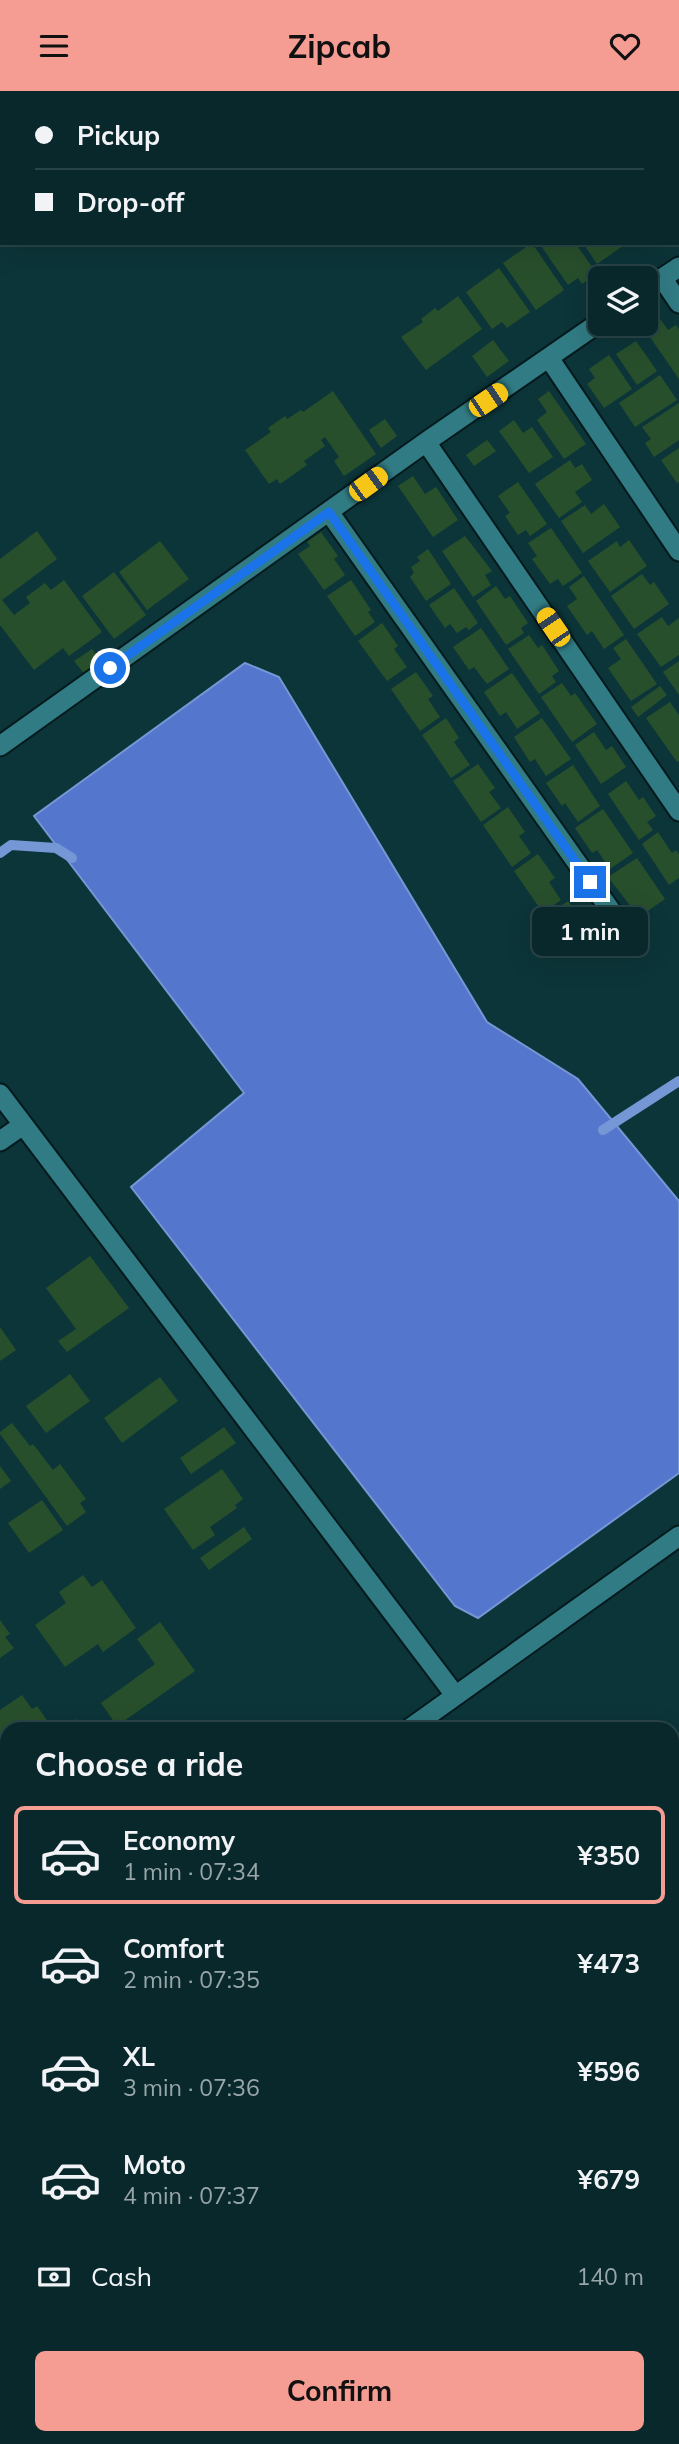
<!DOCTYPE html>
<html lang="en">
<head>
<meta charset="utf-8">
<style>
  body { margin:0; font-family:Mulish,sans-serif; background:#173437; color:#f1f3f6; height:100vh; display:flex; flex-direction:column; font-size:26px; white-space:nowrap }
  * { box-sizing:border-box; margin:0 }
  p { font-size:23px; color:#99a6a9 }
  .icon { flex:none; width:38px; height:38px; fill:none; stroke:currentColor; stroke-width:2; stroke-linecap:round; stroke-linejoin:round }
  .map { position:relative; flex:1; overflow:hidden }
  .drawer { position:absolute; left:0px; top:1631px; width:679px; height:723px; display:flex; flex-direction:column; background:#09282b; border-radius:21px 21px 0 0; box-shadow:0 7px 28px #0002,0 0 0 2px #294447 }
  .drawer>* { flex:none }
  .guide { position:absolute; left:0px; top:0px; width:679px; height:154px; box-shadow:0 7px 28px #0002,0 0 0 2px #294447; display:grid; align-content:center; height:154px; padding:0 35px; background:#09282b }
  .buttons { position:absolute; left:588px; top:175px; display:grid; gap:14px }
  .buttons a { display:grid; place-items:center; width:70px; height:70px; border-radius:10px; background:#09282b; box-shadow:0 7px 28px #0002,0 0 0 2px #294447; font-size:35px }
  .end { position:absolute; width:32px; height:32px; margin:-16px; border:9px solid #1a73e8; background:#fff; box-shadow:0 0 0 4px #fff }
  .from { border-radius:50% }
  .bubble { position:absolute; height:49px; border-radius:10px; background:#09282b; box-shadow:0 7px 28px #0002,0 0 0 2px #294447; font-size:23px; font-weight:700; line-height:49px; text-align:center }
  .car { position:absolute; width:21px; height:42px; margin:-21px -10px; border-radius:9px; box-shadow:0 0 5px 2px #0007; background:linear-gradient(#f5c518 24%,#345 0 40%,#f5c518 0 76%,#345 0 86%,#f5c518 0) }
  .guide b { display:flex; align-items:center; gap:24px; height:66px; font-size:26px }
  .guide b+b { border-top:2px solid #294447 }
  .guide i { width:18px; height:18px; background:#f1f3f6 }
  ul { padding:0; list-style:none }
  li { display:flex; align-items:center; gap:21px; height:98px; margin:0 14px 10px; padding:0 21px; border:4px solid transparent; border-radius:10px }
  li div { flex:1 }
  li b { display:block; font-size:26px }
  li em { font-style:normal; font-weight:700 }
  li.active { border-color:#f59c93 }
  li>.icon { width:63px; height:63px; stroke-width:1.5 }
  h2 { padding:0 35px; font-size:32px; line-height:84px }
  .pay { display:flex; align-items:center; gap:18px; height:77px; padding:0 35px; font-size:26px }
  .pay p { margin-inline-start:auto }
  .action { display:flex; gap:14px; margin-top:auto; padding:14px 35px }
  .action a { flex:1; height:80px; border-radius:10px; background:#f59c93; color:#111; font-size:28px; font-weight:700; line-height:80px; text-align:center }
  header { display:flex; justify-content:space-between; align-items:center; height:91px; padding:0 35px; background:#f59c93; color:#111; font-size:32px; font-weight:700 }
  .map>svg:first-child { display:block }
  .water { fill:#5476cc; stroke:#7597d5; stroke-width:2 }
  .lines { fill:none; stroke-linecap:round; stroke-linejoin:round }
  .stream { stroke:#7597d5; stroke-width:10 }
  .building { fill:#284f2c }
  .minor-casing { stroke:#041a1d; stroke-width:23 }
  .minor { stroke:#317b84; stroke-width:19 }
  .route { stroke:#1a73e8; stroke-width:9 }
</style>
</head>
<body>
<header><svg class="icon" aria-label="menu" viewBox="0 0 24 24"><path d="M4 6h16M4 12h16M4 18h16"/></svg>Zipcab<svg class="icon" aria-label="heart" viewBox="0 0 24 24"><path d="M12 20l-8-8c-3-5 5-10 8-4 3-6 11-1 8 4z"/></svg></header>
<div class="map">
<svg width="679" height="2353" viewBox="0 0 679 2353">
  <rect width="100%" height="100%" fill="#0c3539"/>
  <path class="water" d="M245,572l34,14 208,345 91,57 101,122v272l-201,145 -23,-12 -324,-419 113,-94 -210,-277z"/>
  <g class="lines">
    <path class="stream" d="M0,762l11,-8 45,3 16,10
      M603,1039l76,-49"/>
  </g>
  <path class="building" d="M532,152l32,47 -28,20 -33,-47z
    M539,152h36l18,25 -5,2 4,7 -10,7 -4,-6 -10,7z
    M583,152h38l2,3 -26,18z
    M499,177l31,44 -23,16 -5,-6 -10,7 -26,-37z
    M458,205l24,33 -56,41 -25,-33 22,-15 -2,-3 14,-11 3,3z
    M661,229l7,10 8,-5 3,4v50l-34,-49z
    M493,249l16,21 -22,16 -15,-21z
    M636,250l21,30 -20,14 -21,-31z
    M609,264l23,34 -28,19 -17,-24 8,-6 -6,-9z
    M660,284l17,25 -42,27 -16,-24z
    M333,300l43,63 -32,22 -10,-15 5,-4 -14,-20 -4,3 4,6 -21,15 3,4 -27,19 -3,-5 -8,5 -24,-34 26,-18 -3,-4 17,-12 2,3 14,-9 2,2z
    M549,300l37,53 -22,15 -27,-39 10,-8 -9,-13z
    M679,312v37l-25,17 -9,-14 6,-4 -9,-12z
    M385,328l12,17 -16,12 -12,-18z
    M514,329l9,13 9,-6 21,30 -24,16 -30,-42z
    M487,349l9,11 -22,15 -8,-11z
    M679,357v34l-2,1 -16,-23z
    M570,369l5,8 7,-4 10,16 -17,12 7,10 -23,16 -24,-34z
    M413,385l12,18 11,-7 22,33 -25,17 -35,-51z
    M518,391l29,42 -17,12 -4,-6 -8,5 -13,-19 5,-3 -12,-17z
    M604,413l16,23 -37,26 -22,-32 24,-16 6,9z
    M551,437l31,45 -19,13 -5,-7 -8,5 -18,-25 5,-3 -9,-13z
    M37,440l20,28 -55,41 12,15 16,-12 -4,-6 19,-14 6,7 13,-10 38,52 -33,24 -6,-8 -29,22 -34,-45v-66z
    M321,441l17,24 -4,3 11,16 -21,15 -26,-36 12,-8 -3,-4z
    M465,445l27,35 -7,4 6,10 -18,12 -31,-46z
    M629,449l18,26 -37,26 -22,-31 29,-20 3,6z
    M160,450l29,38 -42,31 -28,-38z
    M428,458l23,35 -25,17 -16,-24 4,-4 -3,-6 9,-6 -3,-4z
    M114,481l32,43 -32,24 -32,-43z
    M642,483l8,11 4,-3 15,22 -35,25 -23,-33z
    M584,485l40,59 -20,14 -12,-18 -5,4 -20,-29 10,-7 -8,-12z
    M351,489l20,30 -3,2 7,10 -20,14 -28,-40z
    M496,495l9,13 5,-3 18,27 -7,5 3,5 -18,12 -30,-44z
    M454,497l24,35 -9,7 -3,-3 -9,6 -7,-9 -5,4 -16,-23z
    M662,526l6,9 11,-8v37l-18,12 -24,-33z
    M382,532l16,23 -4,3 13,18 -20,14 -29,-40z
    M481,537l28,41 -22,15 -13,-17 -5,3 -16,-23z
    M529,544l9,13 4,-3 17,26 -7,5 4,6 -17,12 -31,-45z
    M626,548l31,45 -26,17 -23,-33 13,-9 -8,-11z
    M92,558l11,14 -17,13 -12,-15z
    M679,570v34l-16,-23z
    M416,581l17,24 -5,3 12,18 -20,14 -29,-42z
    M512,582l28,40 -23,16 -11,-17 -6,4 -16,-24z
    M562,592l9,13 4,-3 22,31 -25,18 -31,-45z
    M660,595l7,9 -29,22 -7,-10z
    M670,611l9,13v46l-2,1 -31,-44z
    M446,627l13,20 -5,4 16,23 -19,13 -29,-43z
    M542,627l29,41 -25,17 -11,-17 -5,3 -16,-25z
    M594,641l12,18 6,-4 14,21 -25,17 -26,-39z
    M478,673l17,24 -6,4 12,16 -20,14 -28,-41z
    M573,674l27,41 -22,16 -13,-19 -3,3 -16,-23z
    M626,690l13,19 4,-3 13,19 -9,6 6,8 -14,10 -31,-46z
    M508,716l17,25 -6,4 12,17 -19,14 -29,-42z
    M603,718l30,44 -23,16 -13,-19 -5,3 -17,-25z
    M658,741l14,21 4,-3 3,4v24l-10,7 -27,-41z
    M538,763l17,24 -6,4 12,18 -18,13 -29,-42z
    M637,767l28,41 -26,18 -31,-40z
    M568,810l17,23 -6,4 11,17 -17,12 -28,-40z
    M90,1165l39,52 -62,44 -9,-11 18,-12 -30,-41z
    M0,1236l16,23 -16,11z
    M70,1283l20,27 -44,32 -20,-27z
    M160,1286l18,24 -56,42 -18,-25z
    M12,1332l18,23 3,-2 20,26 7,-6 26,35 -6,4 6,9 -19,14 -67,-92v-2z
    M224,1336l12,16 -45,31 -11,-16z
    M0,1375l11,15 -11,8z
    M222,1378l21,30 -8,6 2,3 -27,19 5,8 -22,15 -29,-41z
    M42,1409l21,30 -34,23 -21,-30z
    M244,1436l8,12 -43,31 -9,-12z
    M83,1484l9,12 10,-7 34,48 -33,24 -5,-8 -33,23 -30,-42 31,-22 -7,-11z
    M0,1529l10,14 -5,3 9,11 -14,10z
    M160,1531l35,49 -78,55 -16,-23 54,-39 -18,-25z
    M22,1604l10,14 5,-3 16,23h-46v39l-7,5v-63z
    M77,1628l7,10h-20z
    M7,1865v45l-7,5v-46z"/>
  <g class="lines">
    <defs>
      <path id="minor" d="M662,187l17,25
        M646,198l33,-22
        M549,267l130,193
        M426,351l253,369
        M329,421l292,413
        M0,655l426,-304 174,-120
        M0,1003l455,601
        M0,1050l23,-16
        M409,1638l270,-193
        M0,1942l7,-5
        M0,1958l7,9
        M672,2163l7,-5
        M276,2347l5,6
        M400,2353l9,-6"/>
    </defs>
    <use href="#minor" class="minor-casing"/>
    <use href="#minor" class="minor"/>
  </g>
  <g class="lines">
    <path class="route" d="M110,577l219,-156 261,370"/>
  </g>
</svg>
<div class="buttons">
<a><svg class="icon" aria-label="layers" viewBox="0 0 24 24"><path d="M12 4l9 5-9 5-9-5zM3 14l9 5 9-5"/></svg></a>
</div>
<i class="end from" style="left:110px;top:577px"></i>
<i class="end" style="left:590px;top:791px"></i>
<div class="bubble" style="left:532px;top:816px;width:116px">1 min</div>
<i class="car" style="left:488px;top:309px;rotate:56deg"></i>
<i class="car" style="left:368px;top:393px;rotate:54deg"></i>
<i class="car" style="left:553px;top:536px;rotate:326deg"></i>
<div class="guide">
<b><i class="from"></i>Pickup</b>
<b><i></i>Drop-off</b>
</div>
<section class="drawer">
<h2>Choose a ride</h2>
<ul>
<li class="active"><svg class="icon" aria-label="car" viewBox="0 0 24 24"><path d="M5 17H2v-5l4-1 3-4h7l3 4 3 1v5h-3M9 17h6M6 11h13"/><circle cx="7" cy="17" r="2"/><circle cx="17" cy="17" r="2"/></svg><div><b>Economy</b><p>1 min · 07:34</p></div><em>¥350</em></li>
<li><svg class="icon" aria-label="car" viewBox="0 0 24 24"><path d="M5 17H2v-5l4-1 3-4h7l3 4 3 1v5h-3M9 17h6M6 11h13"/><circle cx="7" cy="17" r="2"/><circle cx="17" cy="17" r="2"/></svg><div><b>Comfort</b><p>2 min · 07:35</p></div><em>¥473</em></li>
<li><svg class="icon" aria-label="car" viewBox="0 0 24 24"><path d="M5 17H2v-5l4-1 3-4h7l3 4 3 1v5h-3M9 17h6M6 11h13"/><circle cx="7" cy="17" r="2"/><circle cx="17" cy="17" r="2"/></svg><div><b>XL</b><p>3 min · 07:36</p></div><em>¥596</em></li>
<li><svg class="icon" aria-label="car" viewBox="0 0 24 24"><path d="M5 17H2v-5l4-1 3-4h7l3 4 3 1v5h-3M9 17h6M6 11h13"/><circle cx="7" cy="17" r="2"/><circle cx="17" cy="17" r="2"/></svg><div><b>Moto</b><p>4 min · 07:37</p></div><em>¥679</em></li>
</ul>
<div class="pay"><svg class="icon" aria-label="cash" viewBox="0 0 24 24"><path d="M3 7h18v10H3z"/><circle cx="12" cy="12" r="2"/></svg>Cash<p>140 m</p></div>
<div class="action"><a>Confirm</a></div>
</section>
</div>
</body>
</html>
